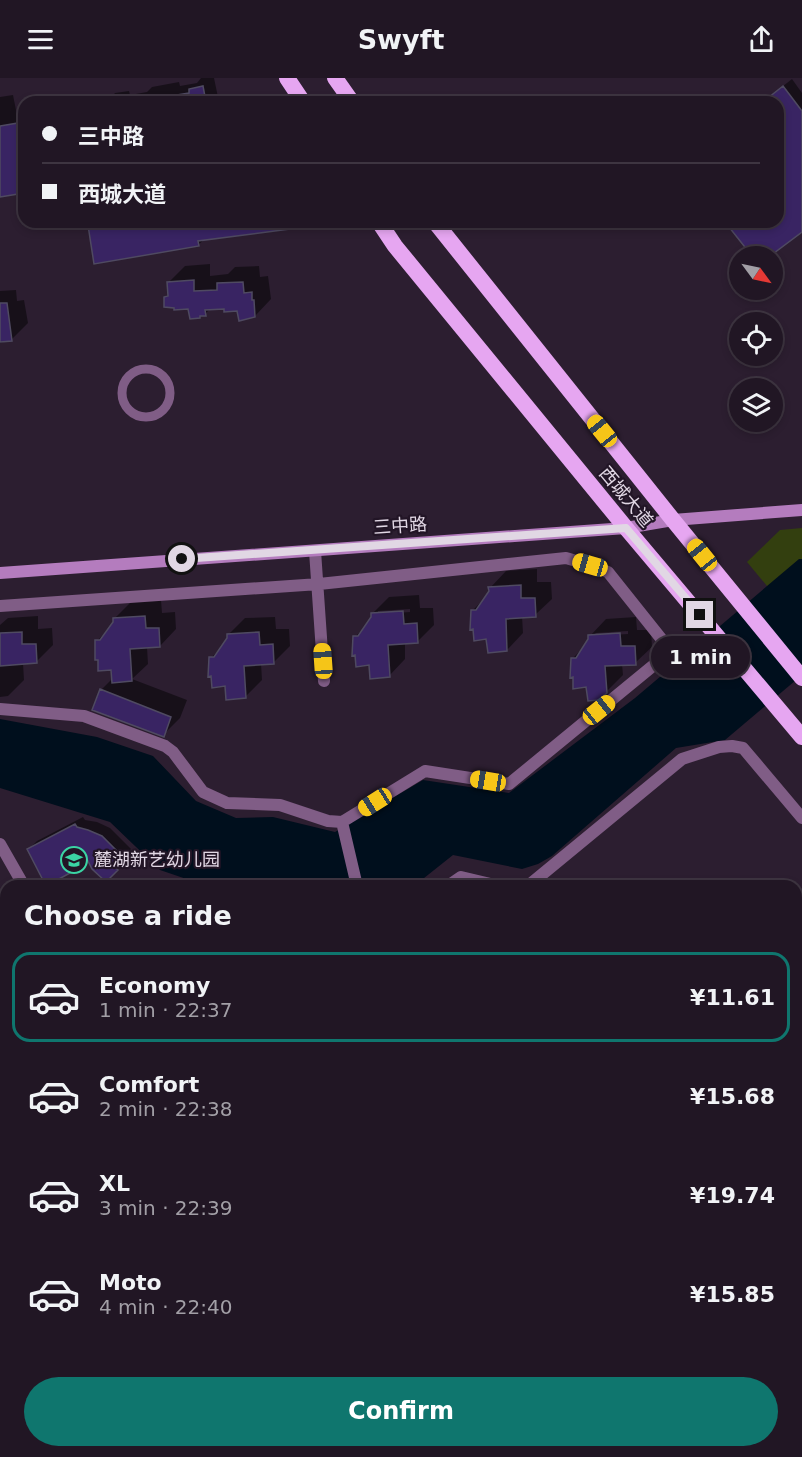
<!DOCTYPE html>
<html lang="en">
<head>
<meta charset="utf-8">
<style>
  body { margin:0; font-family:"DejaVu Sans","Noto Sans SC",sans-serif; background:#2d2331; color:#f1f3f6; height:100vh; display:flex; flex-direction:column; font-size:22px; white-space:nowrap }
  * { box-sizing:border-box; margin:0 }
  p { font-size:20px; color:#a29fa6 }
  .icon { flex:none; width:33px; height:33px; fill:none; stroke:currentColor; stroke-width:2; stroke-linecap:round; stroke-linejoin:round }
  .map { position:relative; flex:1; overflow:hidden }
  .panel { position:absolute; left:0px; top:802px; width:802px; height:578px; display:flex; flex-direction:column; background:#211624; border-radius:18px 18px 0 0; box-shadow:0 3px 9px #0003,0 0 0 2px #3e3541 }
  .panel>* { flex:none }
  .top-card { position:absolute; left:18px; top:18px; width:766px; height:132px; border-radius:18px; box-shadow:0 3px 9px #0003,0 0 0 2px #3e3541; display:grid; align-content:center; height:132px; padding:0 24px; background:#211624 }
  .needle { width:39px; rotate:123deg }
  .fabs { position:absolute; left:729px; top:168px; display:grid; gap:12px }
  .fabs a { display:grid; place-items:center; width:54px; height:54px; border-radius:50%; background:#211624; box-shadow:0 3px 9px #0003,0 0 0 2px #3e3541; font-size:30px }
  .end { position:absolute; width:27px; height:27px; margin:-14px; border:8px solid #e1d7e4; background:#111; box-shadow:0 0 0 3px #111 }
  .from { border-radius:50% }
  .bubble { position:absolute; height:42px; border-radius:21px; background:#211624; box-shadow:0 3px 9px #0003,0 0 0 2px #3e3541; font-size:20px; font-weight:700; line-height:42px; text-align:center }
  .car { position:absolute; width:18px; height:36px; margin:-18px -9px; border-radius:8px; box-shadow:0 0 4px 2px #0007; background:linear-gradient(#f5c518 24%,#345 0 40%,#f5c518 0 76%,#345 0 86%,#f5c518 0) }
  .top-card b { display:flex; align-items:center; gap:21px; height:57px; font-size:22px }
  .top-card b+b { border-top:2px solid #3e3541 }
  .top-card i { width:15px; height:15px; background:#f1f3f6 }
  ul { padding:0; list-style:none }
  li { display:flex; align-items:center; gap:18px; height:90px; margin:0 12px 9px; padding:0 12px; border:3px solid transparent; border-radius:18px }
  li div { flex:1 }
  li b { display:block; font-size:22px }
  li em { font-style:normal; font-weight:700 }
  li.selected { border-color:#0f766e }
  li>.icon { width:54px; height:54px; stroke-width:1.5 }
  h2 { padding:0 24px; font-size:27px; line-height:72px }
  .action { display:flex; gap:12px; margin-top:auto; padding:12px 24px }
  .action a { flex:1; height:69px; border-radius:36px; background:#0f766e; color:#fff; font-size:24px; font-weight:700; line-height:69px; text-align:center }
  header { display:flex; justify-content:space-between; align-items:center; height:78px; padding:0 24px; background:#211624; font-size:27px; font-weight:700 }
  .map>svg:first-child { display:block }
  .green { fill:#333f0f }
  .water { fill:#000f1d }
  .shadow { fill:#0007; fill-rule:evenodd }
  .building { fill:#392463; stroke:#4f4a61; stroke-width:1.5 }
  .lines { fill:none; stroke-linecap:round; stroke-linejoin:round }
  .pedestrian { stroke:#805d86; stroke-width:9 }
  .minor { stroke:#805d86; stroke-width:12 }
  .tertiary { stroke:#805d86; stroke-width:12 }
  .secondary { stroke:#b47cbe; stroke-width:12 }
  .trunk { stroke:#e6a6f1; stroke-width:16 }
  .route { stroke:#e1d7e4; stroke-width:8 }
  .labels { text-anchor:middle; stroke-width:4.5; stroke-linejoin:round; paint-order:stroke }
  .street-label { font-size:18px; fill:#e1d7e4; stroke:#221526 }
  .poi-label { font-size:18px; fill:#e1d7e4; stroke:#221526; text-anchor:start }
</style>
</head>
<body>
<header><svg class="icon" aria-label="menu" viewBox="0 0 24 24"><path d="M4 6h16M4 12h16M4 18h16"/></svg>Swyft<svg class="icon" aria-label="share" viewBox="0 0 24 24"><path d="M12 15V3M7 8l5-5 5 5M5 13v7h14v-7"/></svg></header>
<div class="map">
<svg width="802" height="1379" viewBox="0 0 802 1379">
  <rect width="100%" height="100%" fill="#2c1e30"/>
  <path class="green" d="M802,450v100l-55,-66 33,-32z"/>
  <path class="water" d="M799,481h3v116l-77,65 -49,8 -124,108 -14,8 -16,5 -69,-14 -39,31h-207l-47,-16 -50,-48 -110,-34v-69l97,18 56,19 43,45 40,17 37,-1 62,15 88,-52 86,13 126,-95z"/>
  <path class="shadow" d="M201,0h13l5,24h-112l8,-9 14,-2 1,4 17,-3 5,-5 27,-5 1,4 17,-3z
    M792,1l10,14v137l-34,26h-14l-27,-34h51v-120h-15z
    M13,17l4,20 7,-2v78l-24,5v-99z
    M93,144h211l-4,4 -95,13 -7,6 -109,-20z
    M210,186v12l18,-2 7,-7 24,-1 1,11 8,-1 3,23 -16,17 -16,-7 -14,-1h-14l-6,6 -40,-17 4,-4v-11l16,-16z
    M16,212l1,11 7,-1 4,23 -17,17 -11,3v-52z
    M537,491v13h14l1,17 -17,16 -13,1 1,17 -16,17 -20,-12 -15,-27 16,-16 2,-7 16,-17z
    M419,517l1,13h13l1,17 -16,16 -13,1v17l-16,17 -19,-13 -15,-26 16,-16 1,-7 17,-17zM410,531v3l-32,2v-3z
    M161,522l1,13 13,-1 1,17 -16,17 -13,1 1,17 -16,15 55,21 -7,18 -17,17 -62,-45 12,-12 -1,-10 -15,-27 16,-16 2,-7 16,-16z
    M38,538v13l14,-1 1,17 -17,17 -13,1 1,17 -16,16 -8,1v-72l8,-7z
    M275,539l1,12h13l1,17 -16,16 -13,1 1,17 -17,17 -19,-12 -15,-27 16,-16 1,-7 17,-17z
    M636,539l1,13h14l1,17 -17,16 -13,1 1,11 -17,17 -19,-6 -15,-27 15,-15 3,-8 16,-17zM628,553v3l-35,2 3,-3z
    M83,739l2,3 12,2 13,6 21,21 -10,9 4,3 -19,19 -21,-29 -8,3 1,10 -9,8 -40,-23 8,-8z
    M6,863v131l-3,2 -3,-5v-124z
    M802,965v60l-6,5v-60z
    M6,1007v31l-6,3v-31z
    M802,1070v243h-6v-238z
    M0,1310l6,22v7l-6,6z"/>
  <path class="building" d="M203,8l3,16h-41l-1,-5 25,-4v-4z
    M783,8l19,25v121l-32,24h-18l-27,-34h53v-120h-15z
    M24,44v71l-24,4v-71z
    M104,144h193v6l-99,13 1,5 -105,18 -6,-39z
    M194,202v11l23,-1v-7l26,-1 1,11 8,-1v8h2l1,17 -16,4 -2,-10 -13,1v-3l-19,1 1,6h-6v2l-10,1 -2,-10 -14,1v-2l-10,-1v-10l4,-1 -1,-14z
    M0,225h7l5,38 -12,1z
    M521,507v13h14l1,19 -30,2 1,32 -19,2 -2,-14 -12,2 -1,-12 -3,1 1,-20h5l13,-19 -1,-4z
    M403,533l1,13 13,-1 1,20 -30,2 2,32 -20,2 -1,-14 -13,2 -1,-12 -3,1 1,-20h5l13,-19v-4z
    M145,538l1,12h13l1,19 -30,2 2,32 -20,2 -1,-13 -13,1v-11h-3v-20h5l13,-18v-4z
    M22,554v12h14l1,19 -37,3v-33z
    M259,554l1,13 13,-1 1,20 -30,2 2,32 -20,2 -1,-14 -13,2 -1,-12 -3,1 1,-20h5l13,-19v-4z
    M620,555l1,13h14l1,19 -31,1 2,27 -8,7 -11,1 -2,-14 -13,2v-12l-3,1 1,-20h5l12,-19v-4z
    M100,611l71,28 -7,20 -72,-27z
    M75,746l2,3 11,3 14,6 22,22 -9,9 3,3 -12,12 -14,-13 -8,-16 -15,7 1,13 -24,13 -19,-37z"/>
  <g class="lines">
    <path class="pedestrian" d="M122 315a24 24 0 1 1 48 0a24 24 0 1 1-48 0Z
      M796,1045l6,-4
      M796,1360l6,-5
      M772,1379l6,-5"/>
    <path class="minor" d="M315,473l9,130
      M0,528l319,-22 247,-26 24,7 18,7 63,79 -162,133 -84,-13 -83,51 -14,-1 -48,-16 -53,-2 -24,-11 -30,-40 -8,-6 -81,-30 -84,-7
      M342,744l15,64
      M0,766l24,42
      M448,808l13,-9 38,9
      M528,808l154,-127 37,-12 13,-1 11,2 59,70
      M707,1374l4,5"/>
    <path class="tertiary" d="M0,838l6,4
      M0,1083l6,-3
      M433,1374l6,5"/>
    <path class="secondary" d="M0,495l626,-45 47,-8 129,-10"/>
    <path class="trunk" d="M287,0l16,24
      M335,0l17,24
      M379,144l16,24 231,282 176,209
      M435,144l238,298 129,158"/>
  </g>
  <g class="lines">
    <path class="route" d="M182,481l444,-31 74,87"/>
  </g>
  <defs>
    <symbol id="school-ring" viewBox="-11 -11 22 22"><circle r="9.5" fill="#221526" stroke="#3bd4a4" stroke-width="1.5"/><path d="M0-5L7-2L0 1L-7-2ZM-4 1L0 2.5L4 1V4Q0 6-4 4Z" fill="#3bd4a4"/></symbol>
  </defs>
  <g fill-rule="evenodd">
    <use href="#school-ring" x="59" y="767" width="30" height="30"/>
  </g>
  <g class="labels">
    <g class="street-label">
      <text transform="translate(626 419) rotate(50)" y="6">西城大道</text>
      <text transform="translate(400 448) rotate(-4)" y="6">三中路</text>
    </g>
    <g class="poi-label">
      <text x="94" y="788">麓湖新艺幼儿园</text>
    </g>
  </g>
</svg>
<div class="fabs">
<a><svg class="needle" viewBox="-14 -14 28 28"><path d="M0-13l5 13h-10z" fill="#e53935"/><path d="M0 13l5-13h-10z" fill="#a29fa6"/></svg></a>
<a><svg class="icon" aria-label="locate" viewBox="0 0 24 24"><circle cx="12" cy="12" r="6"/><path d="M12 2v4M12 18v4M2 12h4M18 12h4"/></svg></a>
<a><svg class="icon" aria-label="layers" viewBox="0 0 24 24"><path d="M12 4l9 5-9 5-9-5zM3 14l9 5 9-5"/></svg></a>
</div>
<i class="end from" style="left:182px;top:481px"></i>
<i class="end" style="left:700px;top:537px"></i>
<div class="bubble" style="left:651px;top:558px;width:99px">1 min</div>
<i class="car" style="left:602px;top:353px;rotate:321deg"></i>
<i class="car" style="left:702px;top:477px;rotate:321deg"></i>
<i class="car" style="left:590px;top:487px;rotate:286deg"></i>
<i class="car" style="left:323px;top:583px;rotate:356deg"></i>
<i class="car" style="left:599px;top:632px;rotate:51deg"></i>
<i class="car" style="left:488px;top:703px;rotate:279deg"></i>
<i class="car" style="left:375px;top:724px;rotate:238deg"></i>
<div class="top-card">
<b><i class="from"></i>三中路</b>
<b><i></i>西城大道</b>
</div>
<section class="panel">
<h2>Choose a ride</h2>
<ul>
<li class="selected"><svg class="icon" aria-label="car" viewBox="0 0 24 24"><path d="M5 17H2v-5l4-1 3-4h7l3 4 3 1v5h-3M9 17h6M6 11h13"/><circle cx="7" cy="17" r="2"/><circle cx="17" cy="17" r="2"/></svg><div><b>Economy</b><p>1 min · 22:37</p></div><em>¥11.61</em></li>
<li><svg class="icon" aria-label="car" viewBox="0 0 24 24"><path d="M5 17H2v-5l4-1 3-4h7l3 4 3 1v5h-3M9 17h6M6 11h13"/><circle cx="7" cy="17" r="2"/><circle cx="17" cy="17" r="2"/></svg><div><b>Comfort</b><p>2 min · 22:38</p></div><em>¥15.68</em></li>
<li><svg class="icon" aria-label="car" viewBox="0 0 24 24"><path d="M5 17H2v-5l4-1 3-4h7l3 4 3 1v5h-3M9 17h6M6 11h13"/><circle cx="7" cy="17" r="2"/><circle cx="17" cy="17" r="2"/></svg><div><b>XL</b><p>3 min · 22:39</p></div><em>¥19.74</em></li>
<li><svg class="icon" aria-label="car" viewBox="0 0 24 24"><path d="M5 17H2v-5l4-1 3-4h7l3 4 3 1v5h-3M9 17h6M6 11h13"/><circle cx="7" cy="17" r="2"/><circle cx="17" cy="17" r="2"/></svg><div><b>Moto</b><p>4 min · 22:40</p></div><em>¥15.85</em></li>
</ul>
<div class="action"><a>Confirm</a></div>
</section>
</div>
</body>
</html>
